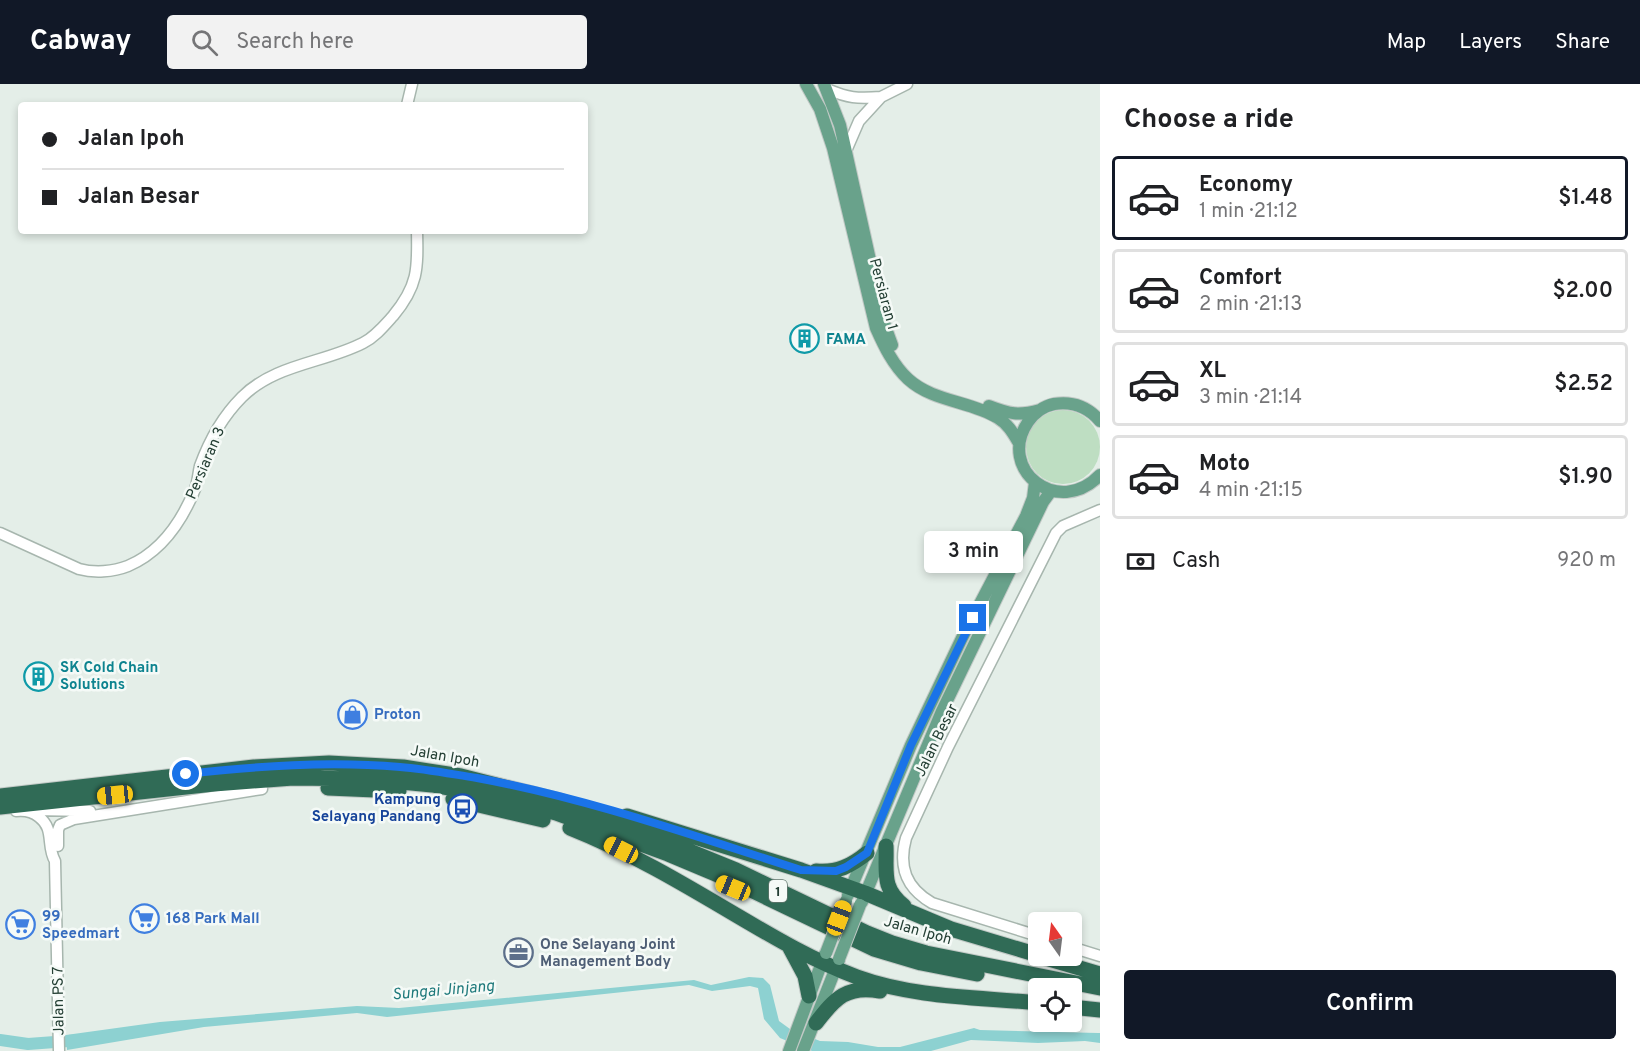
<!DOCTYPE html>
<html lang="en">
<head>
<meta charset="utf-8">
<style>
  body { margin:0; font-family:Overpass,sans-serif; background:#f2f2f2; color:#202124; height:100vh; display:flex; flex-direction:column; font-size:22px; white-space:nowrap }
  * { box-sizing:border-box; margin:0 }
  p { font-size:20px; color:#757577 }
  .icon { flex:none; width:33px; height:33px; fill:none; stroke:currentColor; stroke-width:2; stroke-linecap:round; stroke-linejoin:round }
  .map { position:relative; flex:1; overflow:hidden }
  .panel { display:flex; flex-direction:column; background:#fff; width:540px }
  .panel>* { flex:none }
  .hud { position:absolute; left:18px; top:18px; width:570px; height:132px; border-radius:6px; box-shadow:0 3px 9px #0003; display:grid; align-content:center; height:132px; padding:0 24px; background:#fff }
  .needle { width:39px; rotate:346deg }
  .tools { position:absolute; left:1028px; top:828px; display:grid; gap:12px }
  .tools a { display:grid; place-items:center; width:54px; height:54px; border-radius:6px; background:#fff; box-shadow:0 3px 9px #0003; font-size:30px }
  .end { position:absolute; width:27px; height:27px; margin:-14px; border:8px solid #1a73e8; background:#fff; box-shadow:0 0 0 3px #fff }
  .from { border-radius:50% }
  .bubble { position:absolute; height:42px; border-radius:6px; background:#fff; box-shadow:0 3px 9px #0003; font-size:20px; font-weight:600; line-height:42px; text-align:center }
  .car { position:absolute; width:18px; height:36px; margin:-18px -9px; border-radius:8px; box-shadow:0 0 4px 2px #0007; background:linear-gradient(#f5c518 24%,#345 0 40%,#f5c518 0 76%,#345 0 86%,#f5c518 0) }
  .hud b { display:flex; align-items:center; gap:21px; height:57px; font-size:22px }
  .hud b+b { border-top:2px solid #e0e0e0 }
  .hud i { width:15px; height:15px; background:#202124 }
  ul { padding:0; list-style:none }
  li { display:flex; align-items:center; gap:18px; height:84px; margin:0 12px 9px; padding:0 12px; border:3px solid #e0e0e0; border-radius:6px }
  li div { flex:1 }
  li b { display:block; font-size:22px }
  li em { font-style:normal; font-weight:600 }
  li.on { border-color:#111827 }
  li>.icon { width:54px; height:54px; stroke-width:1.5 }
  h2 { padding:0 24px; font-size:27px; line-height:72px }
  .pay { display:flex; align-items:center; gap:15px; height:66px; padding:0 24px; font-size:22px }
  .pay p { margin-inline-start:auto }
  .button { display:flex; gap:12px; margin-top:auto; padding:12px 24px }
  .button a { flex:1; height:69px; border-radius:6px; background:#111827; color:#fff; font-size:24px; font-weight:600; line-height:69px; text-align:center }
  header { display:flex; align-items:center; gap:36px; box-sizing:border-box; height:84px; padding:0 30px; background:#111827; color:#fff }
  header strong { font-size:28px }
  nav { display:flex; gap:33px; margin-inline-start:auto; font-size:21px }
  .search { width:420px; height:54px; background:#f2f2f2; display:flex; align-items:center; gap:15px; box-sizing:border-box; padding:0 21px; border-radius:6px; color:#757577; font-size:22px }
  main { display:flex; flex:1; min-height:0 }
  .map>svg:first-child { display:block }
  .grass { fill:#bedec2 }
  .water { fill:#8dd1d1 }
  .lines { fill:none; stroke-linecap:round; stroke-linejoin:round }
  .river { stroke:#8dd1d1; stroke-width:12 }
  .minor-casing { stroke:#a7b6ae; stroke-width:13 }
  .major-casing { stroke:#c2c9c6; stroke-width:14 }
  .highway-casing { stroke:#c2c9c6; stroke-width:17 }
  .minor { stroke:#fff; stroke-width:10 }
  .major { stroke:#69a28b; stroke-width:12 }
  .highway { stroke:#306b56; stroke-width:15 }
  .major-bridge-casing { stroke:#c2c9c6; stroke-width:14; stroke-linecap:butt }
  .major-bridge { stroke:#69a28b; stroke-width:12 }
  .route { stroke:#1a73e8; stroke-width:8 }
  .labels { text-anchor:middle; stroke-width:5; stroke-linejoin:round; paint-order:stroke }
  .shield { fill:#f5faf7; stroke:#63776e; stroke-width:1.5 }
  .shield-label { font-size:14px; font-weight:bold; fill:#243f34 }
  .street-label { font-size:15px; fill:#243f34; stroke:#f5faf7 }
  .culture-label { font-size:15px; font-weight:bold; fill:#0d838f; stroke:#f5faf7; text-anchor:start }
  .shop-label { font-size:15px; font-weight:bold; fill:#366cbe; stroke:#f5faf7; text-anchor:start }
  .transit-label { font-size:15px; font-weight:bold; fill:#164399; stroke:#f5faf7; text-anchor:end }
  .service-label { font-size:15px; font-weight:bold; fill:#4e5e75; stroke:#f5faf7; text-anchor:start }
  .water-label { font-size:16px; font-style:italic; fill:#1e797b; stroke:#f5faf7 }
</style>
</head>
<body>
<header>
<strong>Cabway</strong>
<div class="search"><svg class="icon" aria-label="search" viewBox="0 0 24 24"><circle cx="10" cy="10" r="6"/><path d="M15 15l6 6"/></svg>Search here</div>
<nav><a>Map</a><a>Layers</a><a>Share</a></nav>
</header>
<main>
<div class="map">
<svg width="1100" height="967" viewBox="0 0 1100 967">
  <rect width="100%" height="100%" fill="#e4eee8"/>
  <path class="grass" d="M1026 363a37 37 0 1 1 74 0a37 37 0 1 1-74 0Z"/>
  <path class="water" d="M749,893l14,1 7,7 9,36 11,8 30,12 28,1 30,5h22l74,-19 6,2 118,3h2v10l-15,-2 -47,2 -67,-3 -40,11h-119l-32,-13 -16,-19 -6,-31 -8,-2 -38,5 -23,-6 -302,32 -30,-4 -153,14 -137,23 -1,-15 94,-13 197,-16 42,2 295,-28 17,5z"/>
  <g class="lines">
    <path class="river" d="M0,956l28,4 54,-4"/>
    <defs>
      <path id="minor" d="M827,5c21,9 30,10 54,8
        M407,21l5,-21
        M846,67l13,-30 22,-24 26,-13
        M0,449l79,36c15,4 34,3 49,-3 33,-14 54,-45 67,-77 3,-7 3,-15 5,-23 9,-25 23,-50 42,-69 33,-33 82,-34 121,-54 12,-6 21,-17 30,-27 25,-30 25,-47 24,-85
        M34,726l56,1
        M16,727c9,-1 16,0 23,6 16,12 7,29 16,44l4,190
        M58,762v-16l2,-5 14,-6 188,-30
        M1038,852l-106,-33c-26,-15 -34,-36 -26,-65l42,-91 108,-214 7,-7 37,-16
        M1071,863l29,9"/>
      <path id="major" d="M806,0l14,25 13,39 43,180c8,18 17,37 32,51 25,23 63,22 90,39 10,6 15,15 21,25
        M824,0l16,41 44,198 8,22
        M989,322c21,8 29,10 51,4
        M1100,337c-12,-14 -27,-20 -46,-17 -10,2 -20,9 -26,18 -32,47 30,97 72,53
        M848,811l63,-150 51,-107 64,-122 7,-18 2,-16
        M862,818l80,-191 101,-209 8,-11
        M789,967l36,-97
        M803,967l36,-91"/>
      <path id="highway" d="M328,704l71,3
        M0,712l254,-29 75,-4 74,4 58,9 99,25 68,25 108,44 131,63 25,10 34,10 174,35
        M453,715l90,21
        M0,723l214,-23 79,-6 77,1 62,6 69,13 55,15 112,41 62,26 144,69 47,14 56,11
        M627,732l174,54 64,23 86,36 87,26
        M570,744c58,23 112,55 166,87 39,23 78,46 121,62 58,21 121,20 181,26
        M886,762c1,26 -5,42 18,60
        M816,787c21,2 35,-5 51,-18
        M790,864l15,28 4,20
        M1039,872l61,18
        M1071,923l29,3
        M816,939c19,-25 31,-38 64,-32"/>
    </defs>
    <use href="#minor" class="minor-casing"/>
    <use href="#major" class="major-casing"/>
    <use href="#highway" class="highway-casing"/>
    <use href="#minor" class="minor"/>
    <use href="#major" class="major"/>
    <use href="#highway" class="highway"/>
    <defs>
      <path id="major-bridge" d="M826,869l20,-52
        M839,875l21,-54"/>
    </defs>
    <use href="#major-bridge" class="major-bridge-casing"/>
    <use href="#major-bridge" class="major-bridge"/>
  </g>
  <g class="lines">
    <path class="route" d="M186,690c72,-8 142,-13 214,-7 26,2 51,7 77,11 110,20 217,58 324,92l35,1 10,-4 21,-14 44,-108 62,-127"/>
  </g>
  <defs>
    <symbol id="building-ring" viewBox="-11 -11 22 22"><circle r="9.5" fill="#f5faf7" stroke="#0f9aa8" stroke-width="1.5"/><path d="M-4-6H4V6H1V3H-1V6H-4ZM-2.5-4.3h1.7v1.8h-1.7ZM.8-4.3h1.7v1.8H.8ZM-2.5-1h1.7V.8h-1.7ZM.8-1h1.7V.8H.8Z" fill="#0f9aa8"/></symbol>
    <symbol id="shop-ring" viewBox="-11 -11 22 22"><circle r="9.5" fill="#f5faf7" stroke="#3f7fe0" stroke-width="1.5"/><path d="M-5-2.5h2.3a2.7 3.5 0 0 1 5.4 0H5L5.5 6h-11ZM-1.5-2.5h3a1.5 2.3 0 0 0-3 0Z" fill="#3f7fe0"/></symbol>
    <symbol id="bus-ring" viewBox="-11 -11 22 22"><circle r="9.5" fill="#f5faf7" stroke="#1a4fb4" stroke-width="1.5"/><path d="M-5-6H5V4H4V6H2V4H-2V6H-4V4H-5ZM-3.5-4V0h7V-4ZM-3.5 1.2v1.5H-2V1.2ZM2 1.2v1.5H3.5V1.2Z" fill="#1a4fb4"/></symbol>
    <symbol id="supermarket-ring" viewBox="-11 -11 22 22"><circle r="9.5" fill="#f5faf7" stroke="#3f7fe0" stroke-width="1.5"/><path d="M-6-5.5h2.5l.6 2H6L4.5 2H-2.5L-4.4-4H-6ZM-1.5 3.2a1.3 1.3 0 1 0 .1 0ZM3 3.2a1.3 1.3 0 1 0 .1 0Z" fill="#3f7fe0"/></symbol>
    <symbol id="office-ring" viewBox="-11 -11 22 22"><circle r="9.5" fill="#f5faf7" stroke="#5c6f8a" stroke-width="1.5"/><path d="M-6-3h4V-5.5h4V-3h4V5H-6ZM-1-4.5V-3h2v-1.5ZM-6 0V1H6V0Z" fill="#5c6f8a"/></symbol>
  </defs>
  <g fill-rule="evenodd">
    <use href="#building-ring" x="788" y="238" width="33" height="33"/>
    <use href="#building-ring" x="22" y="576" width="33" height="33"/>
    <use href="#shop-ring" x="336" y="614" width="33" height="33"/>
    <use href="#bus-ring" x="446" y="708" width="33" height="33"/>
    <use href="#supermarket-ring" x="128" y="818" width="33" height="33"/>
    <use href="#supermarket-ring" x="4" y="824" width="33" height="33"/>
    <use href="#office-ring" x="502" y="852" width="33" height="33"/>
  </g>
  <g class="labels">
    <rect class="shield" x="769" y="796" width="18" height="22" rx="4.5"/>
    <g class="shield-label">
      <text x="778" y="812">1</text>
    </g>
    <g class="street-label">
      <text transform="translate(884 210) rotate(75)" y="5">Persiaran 1</text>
      <text transform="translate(205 379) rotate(-67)" y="5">Persiaran 3</text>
      <text transform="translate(936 656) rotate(-64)" y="5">Jalan Besar</text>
      <text transform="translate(445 672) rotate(10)" y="5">Jalan Ipoh</text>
      <text transform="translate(918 846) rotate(16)" y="5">Jalan Ipoh</text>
      <text transform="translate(58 917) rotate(-91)" y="5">Jalan PS 7</text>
    </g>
    <g class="culture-label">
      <text x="826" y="260">FAMA</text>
      <text x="60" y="588">SK Cold Chain<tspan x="60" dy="17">Solutions</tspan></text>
    </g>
    <g class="shop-label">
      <text x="374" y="635">Proton</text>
      <text x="42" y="837">99<tspan x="42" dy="17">Speedmart</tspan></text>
      <text x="166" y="839">168 Park Mall</text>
    </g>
    <g class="transit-label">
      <text x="441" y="720">Kampung<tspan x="441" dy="17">Selayang Pandang</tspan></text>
    </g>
    <g class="service-label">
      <text x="540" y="865">One Selayang Joint<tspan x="540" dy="17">Management Body</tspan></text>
    </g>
    <g class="water-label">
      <text transform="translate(443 905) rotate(-5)" y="6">Sungai Jinjang</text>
    </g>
  </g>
</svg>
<div class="tools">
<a><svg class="needle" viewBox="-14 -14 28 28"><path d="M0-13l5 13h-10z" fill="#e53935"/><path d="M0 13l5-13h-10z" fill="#757577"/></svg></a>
<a><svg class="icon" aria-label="locate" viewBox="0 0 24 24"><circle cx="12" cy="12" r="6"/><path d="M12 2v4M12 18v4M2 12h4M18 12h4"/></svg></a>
</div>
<i class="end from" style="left:186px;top:690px"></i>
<i class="end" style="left:973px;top:534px"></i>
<div class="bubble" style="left:924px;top:447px;width:99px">3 min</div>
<i class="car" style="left:115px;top:711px;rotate:264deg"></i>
<i class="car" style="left:621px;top:766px;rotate:297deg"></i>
<i class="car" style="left:733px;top:804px;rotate:292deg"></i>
<i class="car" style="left:839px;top:834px;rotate:21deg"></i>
<div class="hud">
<b><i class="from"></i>Jalan Ipoh</b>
<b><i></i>Jalan Besar</b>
</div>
</div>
<section class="panel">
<h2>Choose a ride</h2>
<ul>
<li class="on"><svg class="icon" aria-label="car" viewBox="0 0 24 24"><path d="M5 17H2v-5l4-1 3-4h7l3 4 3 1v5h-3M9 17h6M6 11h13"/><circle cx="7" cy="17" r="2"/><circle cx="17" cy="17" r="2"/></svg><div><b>Economy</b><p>1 min · 21:12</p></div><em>$1.48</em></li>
<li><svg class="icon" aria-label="car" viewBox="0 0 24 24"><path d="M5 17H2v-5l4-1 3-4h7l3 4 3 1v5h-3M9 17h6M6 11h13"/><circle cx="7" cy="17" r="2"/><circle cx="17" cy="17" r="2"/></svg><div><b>Comfort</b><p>2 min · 21:13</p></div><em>$2.00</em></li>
<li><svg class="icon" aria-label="car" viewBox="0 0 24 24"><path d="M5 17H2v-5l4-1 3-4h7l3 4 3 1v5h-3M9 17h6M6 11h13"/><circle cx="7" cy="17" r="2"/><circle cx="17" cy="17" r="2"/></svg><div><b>XL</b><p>3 min · 21:14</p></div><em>$2.52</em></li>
<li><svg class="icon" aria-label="car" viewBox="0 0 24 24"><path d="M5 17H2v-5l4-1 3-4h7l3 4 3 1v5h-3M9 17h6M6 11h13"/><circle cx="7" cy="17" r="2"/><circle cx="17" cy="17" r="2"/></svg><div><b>Moto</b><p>4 min · 21:15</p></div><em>$1.90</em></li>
</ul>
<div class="pay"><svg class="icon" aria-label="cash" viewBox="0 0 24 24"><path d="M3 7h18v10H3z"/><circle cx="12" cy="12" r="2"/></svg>Cash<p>920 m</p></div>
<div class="button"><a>Confirm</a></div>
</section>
</main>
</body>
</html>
